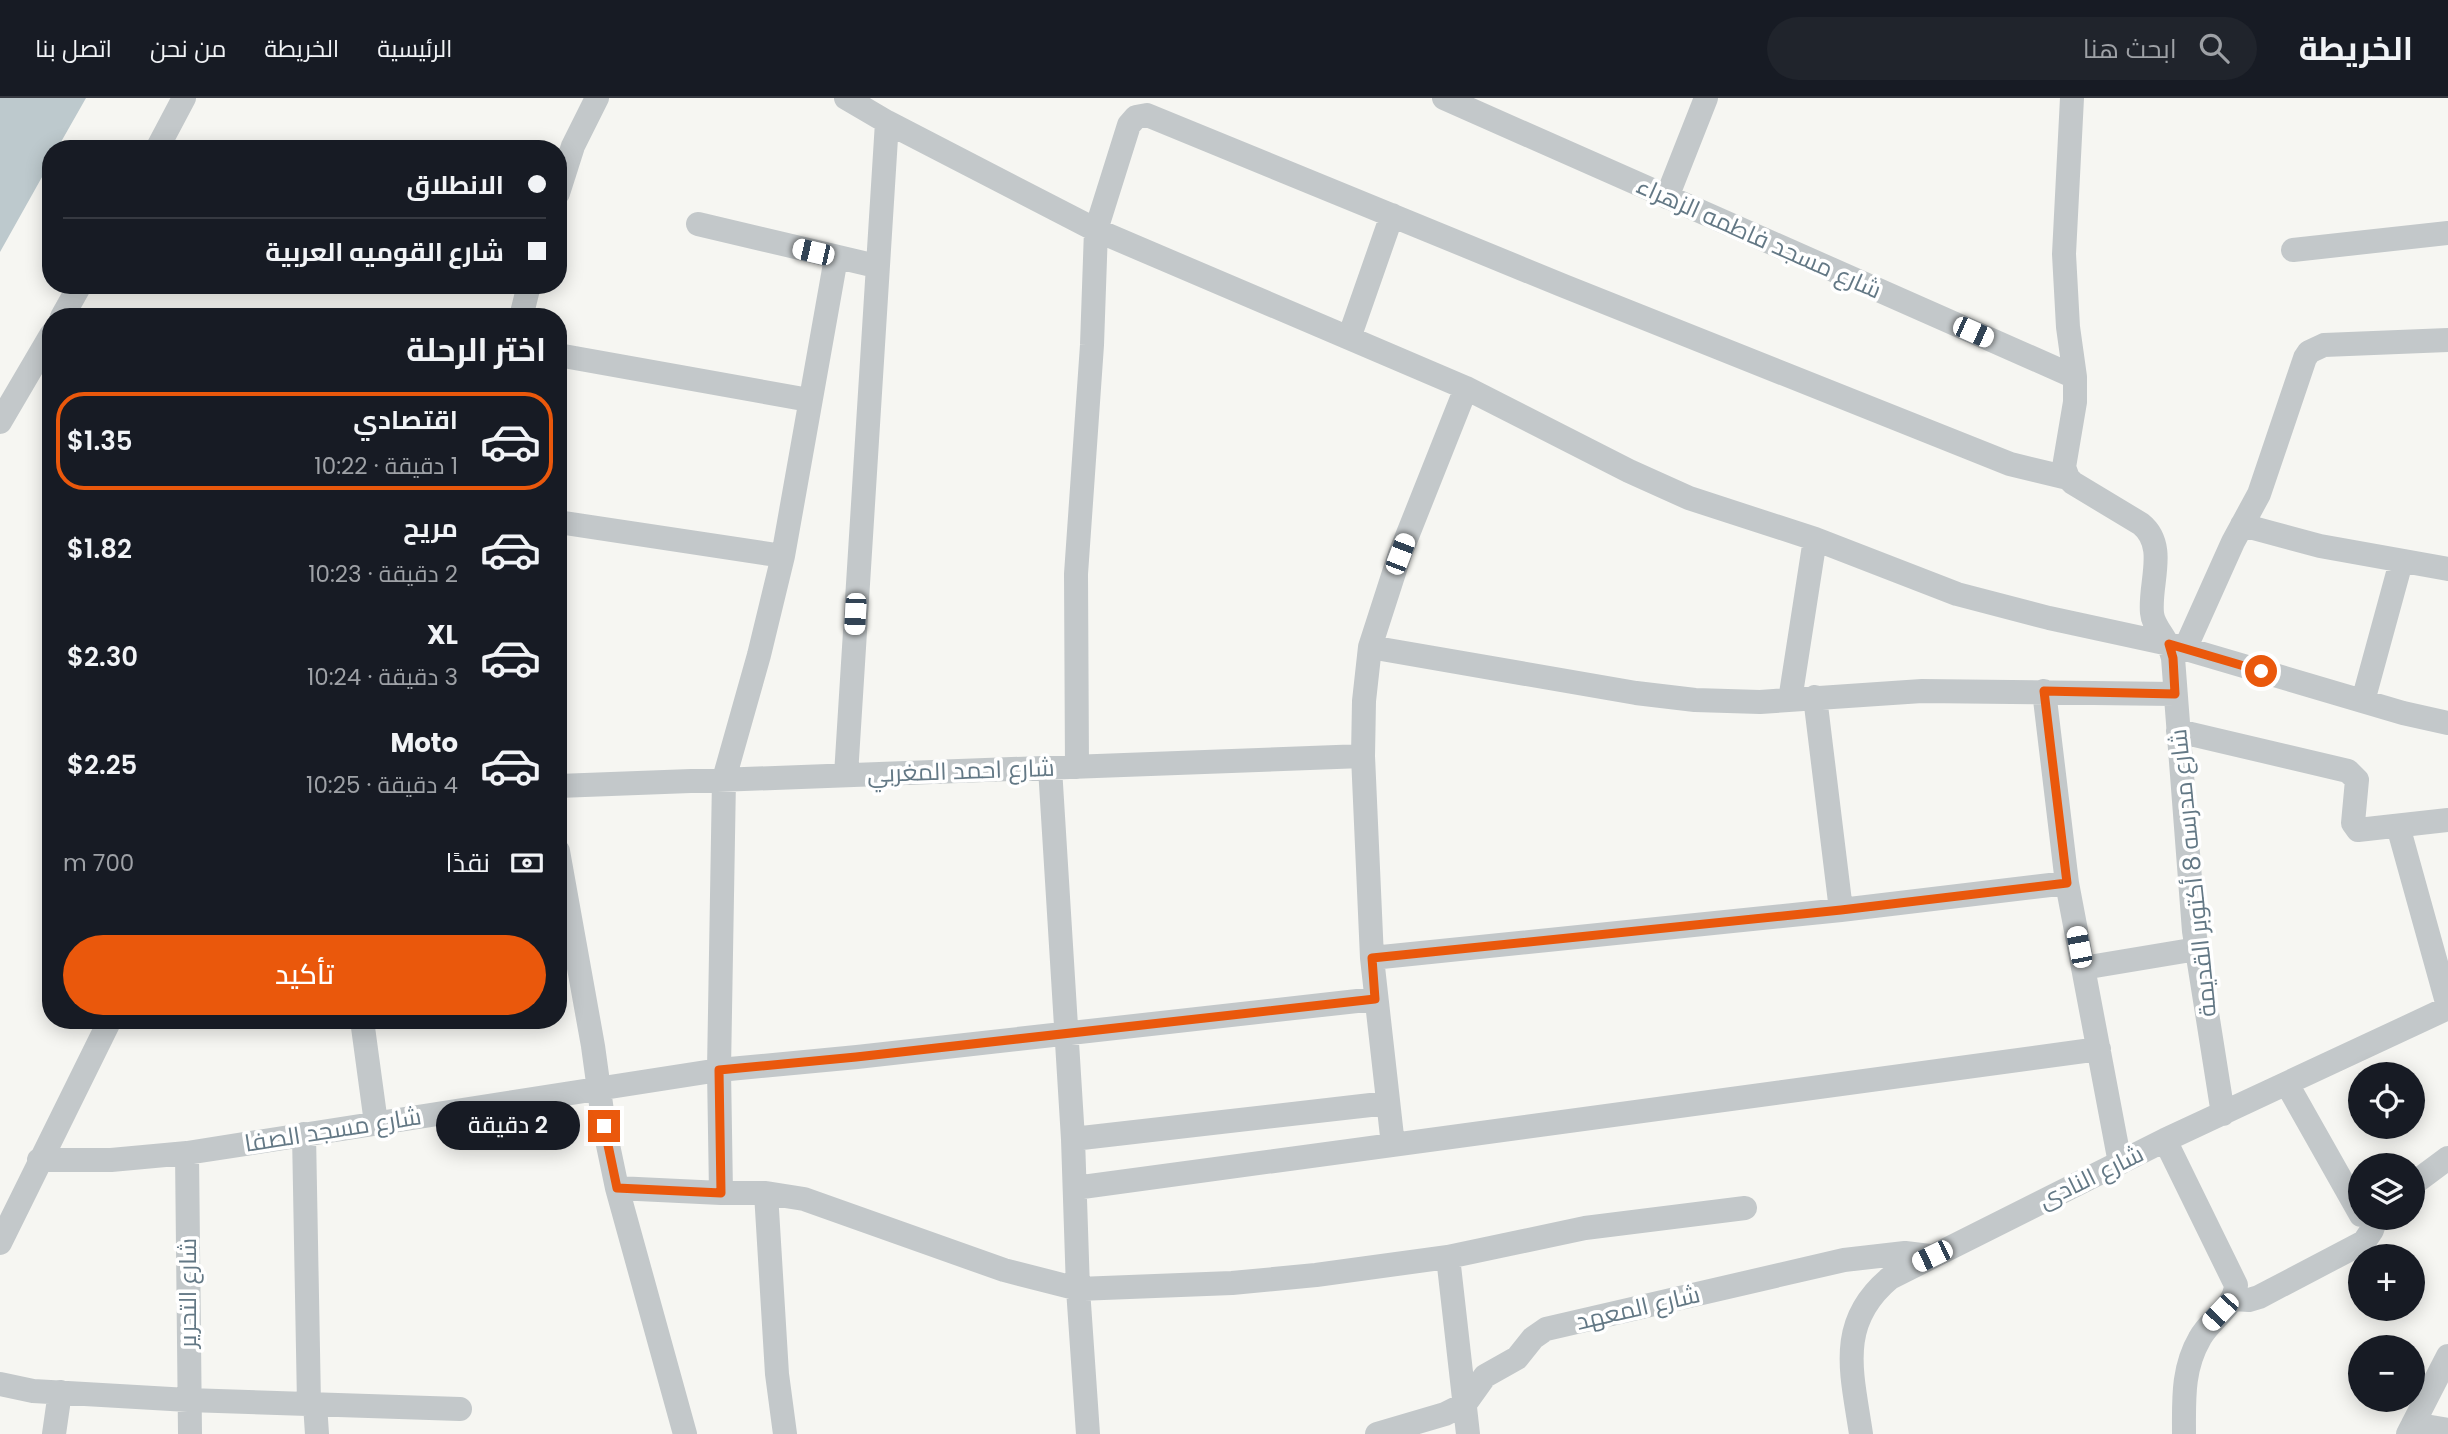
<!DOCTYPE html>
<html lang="ar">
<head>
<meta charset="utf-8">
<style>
  body { margin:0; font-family:Poppins,Cairo,sans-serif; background:#20242c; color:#f1f3f6; direction:rtl; height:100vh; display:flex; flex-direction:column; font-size:26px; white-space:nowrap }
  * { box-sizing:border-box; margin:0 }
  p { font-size:23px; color:#9ea1a6 }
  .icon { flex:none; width:38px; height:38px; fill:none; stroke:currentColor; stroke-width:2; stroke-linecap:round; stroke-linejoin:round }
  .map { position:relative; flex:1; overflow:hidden; direction:ltr }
  .drawer { position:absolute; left:42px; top:210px; width:525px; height:721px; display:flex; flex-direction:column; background:#171b24; border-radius:28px; box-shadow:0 4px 18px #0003; direction:rtl }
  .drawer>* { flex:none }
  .guide { position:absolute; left:42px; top:42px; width:525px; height:154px; border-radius:28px; box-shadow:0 4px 18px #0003; direction:rtl; display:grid; align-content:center; height:154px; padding:0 21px; background:#171b24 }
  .tools { position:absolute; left:2348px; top:964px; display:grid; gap:14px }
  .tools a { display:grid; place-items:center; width:77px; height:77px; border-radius:50%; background:#171b24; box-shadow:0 4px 18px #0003; font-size:35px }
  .end { position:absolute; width:32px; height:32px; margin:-16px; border:9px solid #ea580c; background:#fff; box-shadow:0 0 0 4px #fff }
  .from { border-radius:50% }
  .bubble { position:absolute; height:49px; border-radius:24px; background:#171b24; box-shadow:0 4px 18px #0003; font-size:23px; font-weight:600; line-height:49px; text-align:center; direction:rtl }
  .car { position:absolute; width:21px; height:42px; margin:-21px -10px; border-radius:9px; box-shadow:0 0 5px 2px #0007; background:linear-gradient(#fff 24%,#345 0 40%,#fff 0 76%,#345 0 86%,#fff 0) }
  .guide b { display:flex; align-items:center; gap:24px; height:66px; font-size:26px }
  .guide b+b { border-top:2px solid #363941 }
  .guide i { width:18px; height:18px; background:#f1f3f6 }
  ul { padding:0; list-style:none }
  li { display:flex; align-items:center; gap:21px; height:98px; margin:0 14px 10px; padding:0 7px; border:4px solid transparent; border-radius:28px }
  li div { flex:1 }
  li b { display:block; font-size:26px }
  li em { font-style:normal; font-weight:600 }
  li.current { border-color:#ea580c }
  li>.icon { width:63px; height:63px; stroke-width:1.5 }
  h2 { padding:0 21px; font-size:32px; line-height:84px }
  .pay { display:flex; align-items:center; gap:18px; height:77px; padding:0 21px; font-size:26px }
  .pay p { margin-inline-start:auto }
  .action { display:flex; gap:14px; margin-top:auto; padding:14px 21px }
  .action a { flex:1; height:80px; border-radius:42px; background:#ea580c; color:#fff; font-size:28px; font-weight:600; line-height:80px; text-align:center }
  header { display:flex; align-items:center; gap:42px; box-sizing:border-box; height:98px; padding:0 35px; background:#171b24; border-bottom:2px solid #363941 }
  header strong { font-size:33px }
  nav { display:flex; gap:38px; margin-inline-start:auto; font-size:24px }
  .search { width:490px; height:63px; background:#20242c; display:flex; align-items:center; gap:18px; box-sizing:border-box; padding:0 24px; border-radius:38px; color:#9ea1a6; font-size:26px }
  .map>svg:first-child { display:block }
  .water { fill:#bdc9cd }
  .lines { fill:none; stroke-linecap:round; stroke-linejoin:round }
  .minor { stroke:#c3c8ca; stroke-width:24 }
  .route { stroke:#ea580c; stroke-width:9 }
  .labels { text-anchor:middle; stroke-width:7; stroke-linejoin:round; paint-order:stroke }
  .street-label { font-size:24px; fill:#637885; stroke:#fff }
</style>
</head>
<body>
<header>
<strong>الخريطة</strong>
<div class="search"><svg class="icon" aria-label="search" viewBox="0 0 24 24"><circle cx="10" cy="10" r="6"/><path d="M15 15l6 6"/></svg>ابحث هنا</div>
<nav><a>الرئيسية</a><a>الخريطة</a><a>من نحن</a><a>اتصل بنا</a></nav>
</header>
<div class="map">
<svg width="2448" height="1336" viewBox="0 0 2448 1336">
  <rect width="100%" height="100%" fill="#f6f6f2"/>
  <path class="water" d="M0,0h86l-29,51h-6v12l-51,91z"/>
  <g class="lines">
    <path class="minor" d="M846,0l41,24 209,108 370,158 163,83 60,27 126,41 142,55 92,24 120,26 234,69 45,10
      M1444,0l631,279
      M2072,0l-8,156 4,73 7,50v25l-11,65 4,11 5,5 68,41c27,22 8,59 11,89 1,15 17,26 21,45l21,273 29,183
      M157,51l27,-51
      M558,95l15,-47 24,-48
      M1667,99l39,-99
      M698,126l178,42
      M2293,152l155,-17
      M62,219l18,-32
      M521,219l8,-32
      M1349,240l43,-123
      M558,257l251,45
      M0,324l51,-87
      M558,424l225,34
      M2242,427l78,21 128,23
      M1370,549l266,46 59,7 65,2 162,-11 253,3
      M2185,551l48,-107 26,-48 46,-136 4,-6 15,-7 124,-5
      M2044,593l23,192 53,280
      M1815,599l26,213
      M1790,602l25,-161
      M2363,603l38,-139
      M2178,633l170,40 9,9 -4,43 5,7 90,-10
      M1077,669l-1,-193 16,-229 4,-115 33,-105 7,-8 11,-2 417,171 446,178 58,14
      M1050,670l23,371 5,150 10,145
      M846,677l41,-653
      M558,688l805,-30
      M2398,728l50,180
      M558,753l35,195 11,80 13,62 68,246
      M1372,860l469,-48 226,-27
      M2083,870l114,-19
      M362,922l14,103
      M2287,986l74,131
      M304,1036l5,270
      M1073,1041l315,-36
      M2165,1042l71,145c-1,22 -26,34 -36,53 -18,31 -16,62 -16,96
      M1393,1047l-21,-187 -9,-202 1,-55 6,-54 30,-93 66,-166
      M187,1055l3,281
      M39,1062h72l76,-7 532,-83 138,-13 518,-58
      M2413,1086l35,-26
      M617,1090l104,5h45l38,6 200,71 74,19 154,-6 84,-8 132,-18 137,-29 160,-20
      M1075,1090l1024,-139
      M721,1095l-2,-123 5,-291 35,-124 24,-99 53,-298
      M766,1095l11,181 8,60
      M0,1145l110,-223
      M1448,1159l20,177
      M2233,1201l16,1 10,-3 105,-55 8,-12 4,-12
      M0,1286l33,7 155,9 272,9
      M315,1306l2,30
      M2413,1326l35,6
      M54,1336l6,-42
      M1377,1336l68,-20 20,-10 20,-28 32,-18 16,-20 13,-9 298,-69 61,-7 25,3
      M1861,1336c-9,-61 -25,-111 29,-156l275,-138 283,-132
      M2408,1336l40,-78"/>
  </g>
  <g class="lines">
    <path class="route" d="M604,1028l13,62 104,5 -2,-123 137,-13 519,-58 -3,-41 469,-48 226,-27 -23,-192 131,3 -2,-36 -4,-14 92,27"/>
  </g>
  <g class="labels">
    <g class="street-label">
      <text transform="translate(1759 140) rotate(24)" y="8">شارع مسجد فاطمه الزهراء</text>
      <text transform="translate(961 673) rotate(-2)" y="8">شارع احمد المغربي</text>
      <text transform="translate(2193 775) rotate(-96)" y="8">شارع مدرسه 8 أكتوبر القديمة</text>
      <text transform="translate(333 1032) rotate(-9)" y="8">شارع مسجد الصفا</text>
      <text transform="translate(2091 1079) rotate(-26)" y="8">شارع النادى</text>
      <text transform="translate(188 1195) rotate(-90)" y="8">شارع التحرير</text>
      <text transform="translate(1638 1210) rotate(-13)" y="8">شارع المعهد</text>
    </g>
  </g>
</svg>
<div class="tools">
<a><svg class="icon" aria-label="locate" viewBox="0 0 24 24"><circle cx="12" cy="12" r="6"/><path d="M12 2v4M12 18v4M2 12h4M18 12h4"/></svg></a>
<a><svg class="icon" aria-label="layers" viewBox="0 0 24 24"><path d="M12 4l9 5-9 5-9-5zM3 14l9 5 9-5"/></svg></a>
<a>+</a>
<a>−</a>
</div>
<i class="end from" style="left:2261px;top:573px"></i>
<i class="end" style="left:604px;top:1028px"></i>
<div class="bubble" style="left:436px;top:1003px;width:144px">2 دقيقة</div>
<i class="car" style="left:813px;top:154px;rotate:283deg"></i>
<i class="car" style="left:1973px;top:234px;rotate:114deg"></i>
<i class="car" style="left:1400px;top:456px;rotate:21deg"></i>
<i class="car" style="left:855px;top:516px;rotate:183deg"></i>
<i class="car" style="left:2079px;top:849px;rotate:349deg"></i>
<i class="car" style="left:1932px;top:1158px;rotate:244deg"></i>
<i class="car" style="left:2220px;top:1214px;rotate:223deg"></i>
<div class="guide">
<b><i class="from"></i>الانطلاق</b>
<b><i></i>شارع القوميه العربية</b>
</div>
<section class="drawer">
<h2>اختر الرحلة</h2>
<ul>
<li class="current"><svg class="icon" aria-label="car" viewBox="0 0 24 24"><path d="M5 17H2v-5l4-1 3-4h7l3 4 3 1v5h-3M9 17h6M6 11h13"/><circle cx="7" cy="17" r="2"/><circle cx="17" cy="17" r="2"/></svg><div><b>اقتصادي</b><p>1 دقيقة · 10:22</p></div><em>$1.35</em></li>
<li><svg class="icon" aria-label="car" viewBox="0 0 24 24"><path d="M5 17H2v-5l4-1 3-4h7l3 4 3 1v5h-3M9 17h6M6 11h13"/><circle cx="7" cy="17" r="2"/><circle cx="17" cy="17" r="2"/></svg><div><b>مريح</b><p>2 دقيقة · 10:23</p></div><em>$1.82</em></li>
<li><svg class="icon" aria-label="car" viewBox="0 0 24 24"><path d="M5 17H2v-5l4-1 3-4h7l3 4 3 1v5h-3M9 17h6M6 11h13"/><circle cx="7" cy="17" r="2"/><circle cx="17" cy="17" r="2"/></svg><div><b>XL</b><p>3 دقيقة · 10:24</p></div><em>$2.30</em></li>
<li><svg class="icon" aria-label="car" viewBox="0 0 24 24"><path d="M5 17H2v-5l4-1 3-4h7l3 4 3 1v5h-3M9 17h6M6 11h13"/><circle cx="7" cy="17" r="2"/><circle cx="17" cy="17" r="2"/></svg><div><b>Moto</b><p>4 دقيقة · 10:25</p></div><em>$2.25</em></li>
</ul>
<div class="pay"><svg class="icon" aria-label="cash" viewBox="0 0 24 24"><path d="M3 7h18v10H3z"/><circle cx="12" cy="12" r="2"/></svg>نقدًا<p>700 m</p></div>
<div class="action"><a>تأكيد</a></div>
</section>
</div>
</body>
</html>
